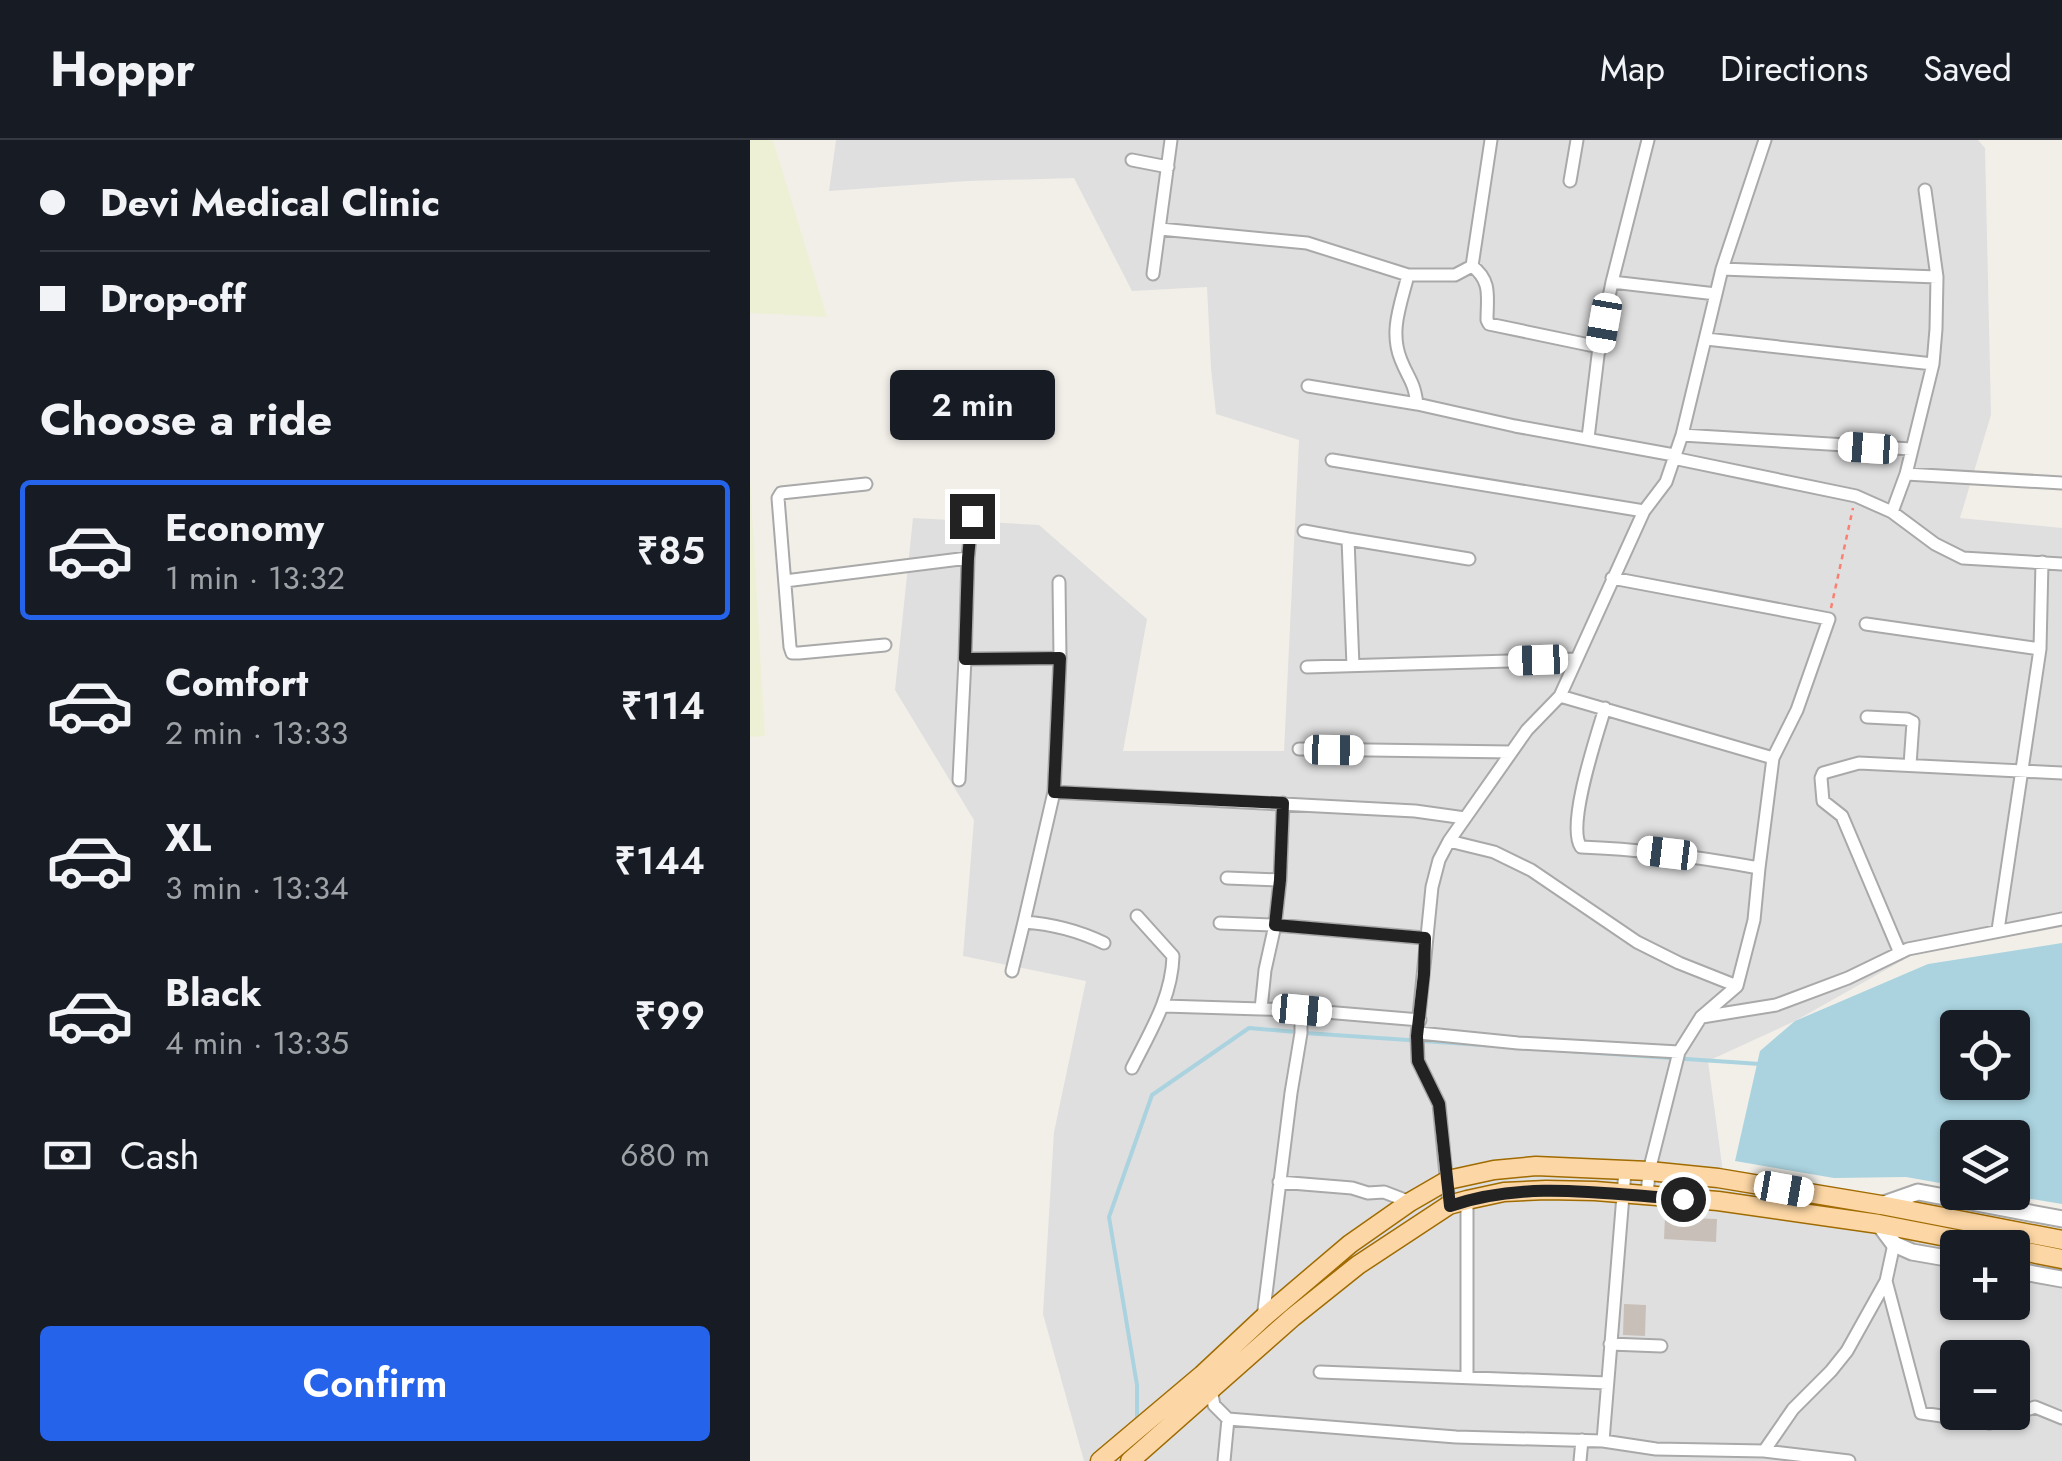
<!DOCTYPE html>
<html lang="en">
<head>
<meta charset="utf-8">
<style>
  body { margin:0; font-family:Jost,sans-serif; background:#242831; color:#f1f3f6; height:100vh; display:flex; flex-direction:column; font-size:38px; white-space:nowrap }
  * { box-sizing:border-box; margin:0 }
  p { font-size:32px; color:#9ea1a6 }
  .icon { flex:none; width:55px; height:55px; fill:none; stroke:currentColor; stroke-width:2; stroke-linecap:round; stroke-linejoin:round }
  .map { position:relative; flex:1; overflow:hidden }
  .sheet { display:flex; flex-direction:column; background:#171b24; width:750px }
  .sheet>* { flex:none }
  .hud { display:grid; align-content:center; height:220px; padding:0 40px; background:#171b24 }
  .buttons { position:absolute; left:1190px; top:870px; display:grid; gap:20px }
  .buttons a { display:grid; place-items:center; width:90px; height:90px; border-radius:10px; background:#171b24; box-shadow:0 2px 8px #0004; font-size:50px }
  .end { position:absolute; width:45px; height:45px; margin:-22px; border:12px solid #222; background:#fff; box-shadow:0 0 0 5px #fff }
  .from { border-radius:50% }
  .bubble { position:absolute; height:70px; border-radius:10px; background:#171b24; box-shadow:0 2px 8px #0004; font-size:32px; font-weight:600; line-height:70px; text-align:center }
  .car { position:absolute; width:30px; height:60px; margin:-30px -15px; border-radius:12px; box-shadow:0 0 8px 2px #0007; background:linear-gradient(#fff 24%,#345 0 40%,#fff 0 76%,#345 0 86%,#fff 0) }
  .hud b { display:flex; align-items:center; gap:35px; height:95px; font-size:38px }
  .hud b+b { border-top:2px solid #363941 }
  .hud i { width:25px; height:25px; background:#f1f3f6 }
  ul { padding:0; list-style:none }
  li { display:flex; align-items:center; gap:30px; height:140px; margin:0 20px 15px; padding:0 20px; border:5px solid transparent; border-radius:10px }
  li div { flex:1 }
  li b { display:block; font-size:38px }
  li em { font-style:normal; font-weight:600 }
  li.on { border-color:#2563eb }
  li>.icon { width:90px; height:90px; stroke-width:1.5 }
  h2 { padding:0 40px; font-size:45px; line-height:120px }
  .pay { display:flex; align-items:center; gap:25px; height:110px; padding:0 40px; font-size:38px }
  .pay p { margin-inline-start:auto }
  .button { display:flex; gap:20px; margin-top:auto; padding:20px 40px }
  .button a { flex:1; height:115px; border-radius:10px; background:#2563eb; color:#fff; font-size:40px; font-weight:600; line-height:115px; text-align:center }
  header { display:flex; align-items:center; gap:60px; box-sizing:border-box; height:140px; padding:0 50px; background:#171b24; border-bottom:2px solid #363941 }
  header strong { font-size:48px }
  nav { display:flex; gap:55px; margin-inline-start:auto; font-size:35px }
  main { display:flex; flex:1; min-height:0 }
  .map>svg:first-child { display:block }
  .residential { fill:#e0dfdf; fill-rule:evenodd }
  .farmland { fill:#eef0d5 }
  .water { fill:#aad3df; fill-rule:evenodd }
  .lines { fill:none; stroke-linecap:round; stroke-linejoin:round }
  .stream { stroke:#aad3df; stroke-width:4 }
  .building { fill:#c7bfb8 }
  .minor-casing { stroke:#a9a9a9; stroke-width:15 }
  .tertiary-casing { stroke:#a9a9a9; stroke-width:19 }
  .primary-casing { stroke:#a06b00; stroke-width:21 }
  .path { stroke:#fa8072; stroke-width:2.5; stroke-dasharray:5 5; stroke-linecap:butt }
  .minor { stroke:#fff; stroke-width:11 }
  .tertiary { stroke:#fff; stroke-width:15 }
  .primary { stroke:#fcd6a4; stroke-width:18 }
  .route { stroke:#222; stroke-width:12 }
</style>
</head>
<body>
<header>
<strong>Hoppr</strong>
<nav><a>Map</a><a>Directions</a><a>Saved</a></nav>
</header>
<main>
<section class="sheet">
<div class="hud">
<b><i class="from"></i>Devi Medical Clinic</b>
<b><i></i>Drop-off</b>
</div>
<h2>Choose a ride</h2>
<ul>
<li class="on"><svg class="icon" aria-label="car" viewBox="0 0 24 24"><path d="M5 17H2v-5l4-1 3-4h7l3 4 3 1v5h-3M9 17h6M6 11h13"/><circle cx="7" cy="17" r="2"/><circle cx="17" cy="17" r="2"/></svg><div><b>Economy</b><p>1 min · 13:32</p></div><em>₹85</em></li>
<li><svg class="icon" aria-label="car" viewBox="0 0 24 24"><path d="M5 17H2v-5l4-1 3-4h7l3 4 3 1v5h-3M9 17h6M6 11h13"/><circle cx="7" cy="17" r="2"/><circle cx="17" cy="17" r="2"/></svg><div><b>Comfort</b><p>2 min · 13:33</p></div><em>₹114</em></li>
<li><svg class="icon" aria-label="car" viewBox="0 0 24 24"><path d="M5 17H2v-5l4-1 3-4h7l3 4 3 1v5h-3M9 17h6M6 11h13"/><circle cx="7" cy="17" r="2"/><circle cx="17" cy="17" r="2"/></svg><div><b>XL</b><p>3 min · 13:34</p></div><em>₹144</em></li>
<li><svg class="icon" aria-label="car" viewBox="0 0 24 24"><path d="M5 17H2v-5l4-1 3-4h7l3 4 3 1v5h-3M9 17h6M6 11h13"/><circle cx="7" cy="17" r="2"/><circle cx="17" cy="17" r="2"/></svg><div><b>Black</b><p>4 min · 13:35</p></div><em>₹99</em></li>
</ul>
<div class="pay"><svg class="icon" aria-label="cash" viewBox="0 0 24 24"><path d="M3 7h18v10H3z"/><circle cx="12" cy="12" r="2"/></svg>Cash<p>680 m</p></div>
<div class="button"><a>Confirm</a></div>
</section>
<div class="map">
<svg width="1312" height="1321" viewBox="0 0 1312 1321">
  <rect width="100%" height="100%" fill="#f2efe9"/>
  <path class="residential" d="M86,0h1142l7,8 6,267 -31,103 102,10v391l-134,27 -133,75 -87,40 17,126 117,19 69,34 46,9 1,53h54l1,-43 49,9v193h-978l-41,-147 11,-182 32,-151 -123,-25 11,-136 -79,-130 18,-172 126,7 108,94 -24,132h161l15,-311 -83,-26 -5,-46 -4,-81 -75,4 -58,-113 -107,3 -138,10zM1208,1218h54v54h-54z"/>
  <path class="farmland" d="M0,0h23l54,177 -77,-4z
    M0,337l15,259 -15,1z"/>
  <path class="water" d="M1312,803v261l-67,-11 17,-1v-54h-54l-1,48 -51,-9 -72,1 -99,-17 25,-110 35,-30 133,-57zM1208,888h54v54h-54z"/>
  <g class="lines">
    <path class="stream" d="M555,893l455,31
      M387,1281v-36l-28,-168 43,-122 97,-67 47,4"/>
  </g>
  <path class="building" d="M915,1077l52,2 -1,23 -52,-3z
    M874,1164l22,1 -1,31 -22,-1z"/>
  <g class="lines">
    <defs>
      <path id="minor" d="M898,0l-36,142 104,12
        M382,20l36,7
        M820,41l7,-41
        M410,89l147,14 101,32h47l17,-9 19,-126
        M722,126c20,15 15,31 15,54l2,4 110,23
        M972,129l215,8 -12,-87
        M403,134l18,-134
        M658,135c-7,29 -19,56 -7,85 8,20 13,21 16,44
        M956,199l227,25
        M558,246l109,18 98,22 159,29
        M932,295l229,14
        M838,298l11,-91 13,-65
        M923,318l183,38 36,16 43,32 28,14 99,6
        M582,320l312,51
        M1156,334l156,9
        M116,344l-85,9 -3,5 12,149 2,6h7l86,-8
        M1142,372l14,-38 27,-110 3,-35 1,-52
        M222,377l-4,41 -3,101 95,-1
        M554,391l44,8
        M862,438l217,41 -32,91 -24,48 -14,110 -5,52 -17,66 -36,31 -22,35 -30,119 -2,26
        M35,441l183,-23
        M309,442l1,76 -6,134 -30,130c29,2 53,8 80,21
        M1116,484l174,25
        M603,526l-5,-127 121,20
        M557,527l268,-8
        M810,556l213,62
        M855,568c-8,27 -39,118 -24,139 60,2 118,10 178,21
        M1117,577l40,2 6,3 -3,43
        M549,609l212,3
        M209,640l6,-121
        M304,652l361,19 50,7
        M699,701l45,11 37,18 106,72 42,21 58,23
        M477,738l53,2
        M470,783l55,2 150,13
        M1248,790l42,-281 2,-87
        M1150,813l-58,-137 -19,-15 -2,-23 2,-5 36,-10 203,10
        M262,831l12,-49
        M414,866l97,3
        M551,870l119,10
        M952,877l74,-12 72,-27 60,-29 154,-30
        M669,893l99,10 161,9
        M382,928c18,-36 40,-71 41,-112l-36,-40
        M529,1042l73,6 16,5 16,-1 26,10
        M717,1060v177
        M699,1065l-10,-101 -21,-43 -1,-25 15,-149 7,-27 10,-19 78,-111 33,-34 84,-185 22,-29 16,-47 40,-166 43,-129
        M1136,1141l35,132 69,10 45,-16 27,11
        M513,1178l28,-225 10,-60v-23l-40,-1 4,-39 10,-45 5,-45 3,-77
        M860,1204l51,2
        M570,1232l287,11
        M461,1250l3,15 14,14 228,18 147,4 53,8 108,2 85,10
        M853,1301l22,-270
        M1014,1311l29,-42 38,-38 16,-20 39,-70 8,-37
        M474,1321l4,-42
        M830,1321l2,-21"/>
      <path id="tertiary" d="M1131,1065l37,-13 144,27
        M1129,1084l15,20 18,8 46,8
        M1262,1130l50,9"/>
      <path id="primary" d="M1262,1109l50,10
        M350,1321l102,-86 61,-57 87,-74 60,-42 38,-22 46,-10 42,-4 113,5 69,7 163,27 181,35
        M380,1321l163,-144 65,-52 91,-60 18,-5 37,-8 42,-2 49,1 123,10 161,23 124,24"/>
    </defs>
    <use href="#minor" class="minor-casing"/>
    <use href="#tertiary" class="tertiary-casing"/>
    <use href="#primary" class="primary-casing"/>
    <path class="path" d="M1081,468l22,-100"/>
    <use href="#minor" class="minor"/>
    <use href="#tertiary" class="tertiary"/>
    <use href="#primary" class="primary"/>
  </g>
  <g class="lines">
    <path class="route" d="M222,376l-4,42 -3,101 95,-1 -6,134 229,11 -3,77 -5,45 150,13 -1,36 -7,62 1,25 21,43 11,102c76,-26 154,-12 233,-7"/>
  </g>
</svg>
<div class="buttons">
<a><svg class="icon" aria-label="locate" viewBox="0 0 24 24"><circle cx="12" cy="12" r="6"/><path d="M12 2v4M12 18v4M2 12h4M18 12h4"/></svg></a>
<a><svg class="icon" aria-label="layers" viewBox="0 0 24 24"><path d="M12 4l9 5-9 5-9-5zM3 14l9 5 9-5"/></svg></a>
<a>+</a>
<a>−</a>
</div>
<i class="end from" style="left:933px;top:1059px"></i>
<i class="end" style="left:222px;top:376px"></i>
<div class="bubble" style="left:140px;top:230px;width:165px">2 min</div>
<i class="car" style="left:854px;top:183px;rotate:190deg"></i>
<i class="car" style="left:1118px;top:308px;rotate:274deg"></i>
<i class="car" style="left:788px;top:520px;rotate:268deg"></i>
<i class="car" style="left:584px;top:610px;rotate:91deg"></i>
<i class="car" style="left:917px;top:713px;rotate:277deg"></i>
<i class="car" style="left:552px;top:870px;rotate:95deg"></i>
<i class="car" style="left:1034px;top:1049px;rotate:100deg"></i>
</div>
</main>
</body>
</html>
